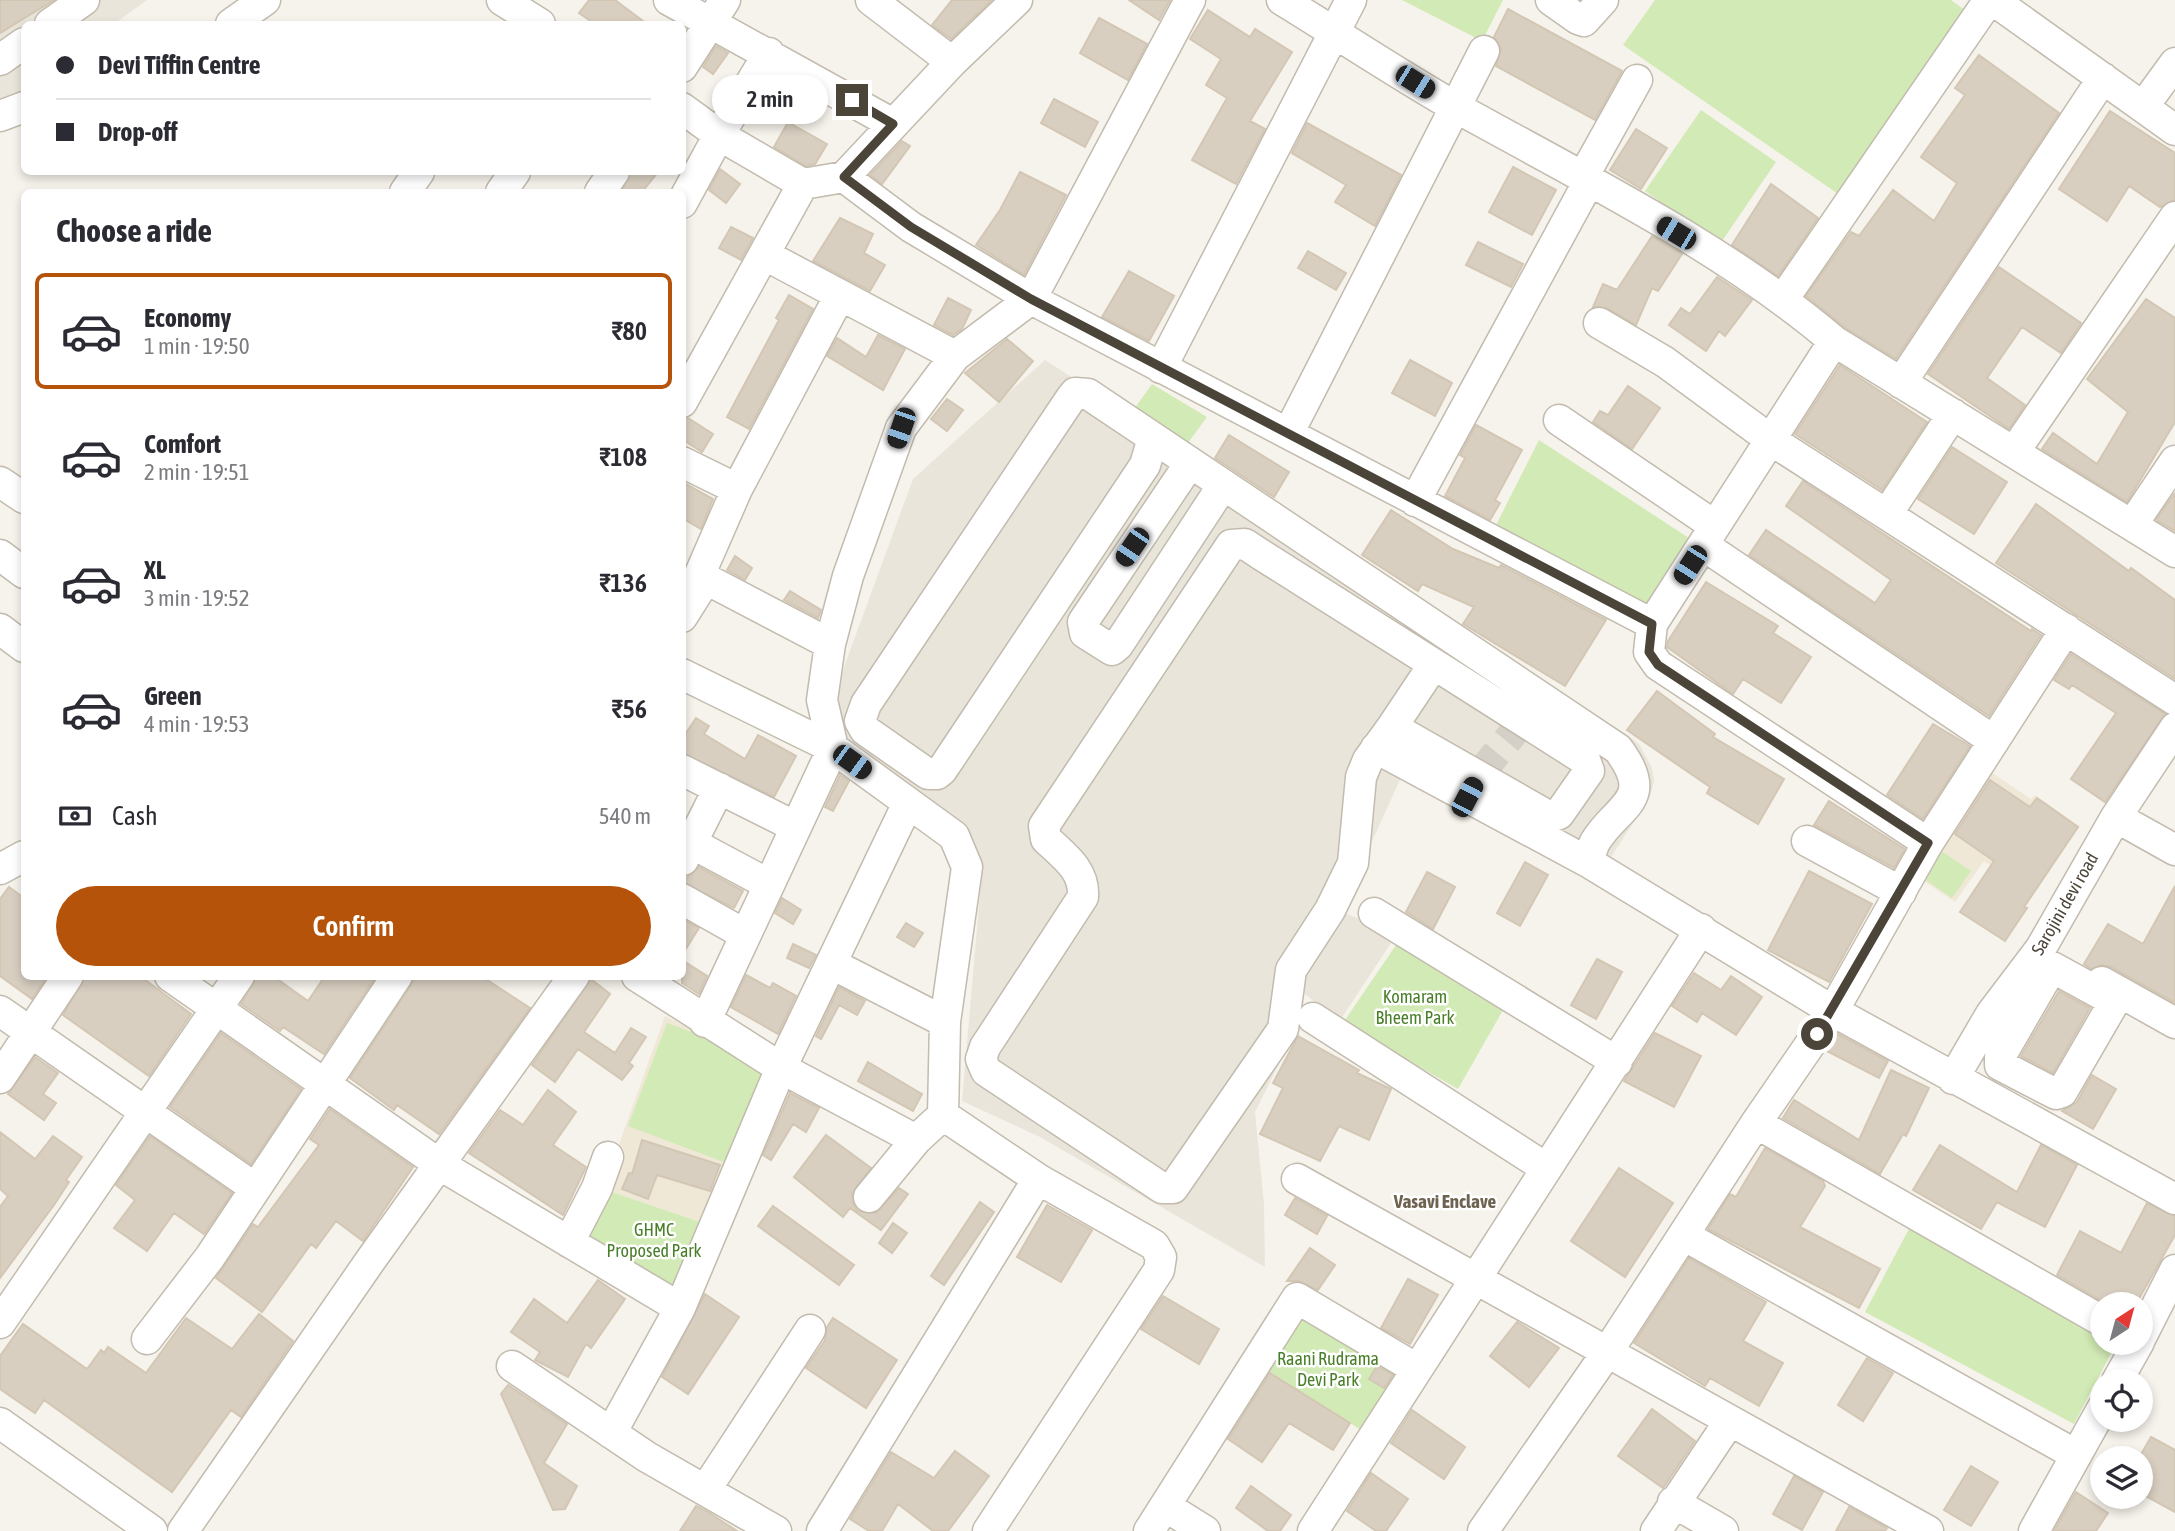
<!DOCTYPE html>
<html lang="en">
<head>
<meta charset="utf-8">
<style>
  body { margin:0; font-family:"Asap Condensed",sans-serif; background:#f2f2f3; color:#2b2b33; height:100vh; display:flex; flex-direction:column; font-size:26px; white-space:nowrap }
  * { box-sizing:border-box; margin:0 }
  p { font-size:23px; color:#7c7c81 }
  .icon { flex:none; width:38px; height:38px; fill:none; stroke:currentColor; stroke-width:2; stroke-linecap:round; stroke-linejoin:round }
  .map { position:relative; flex:1; overflow:hidden }
  .sheet { position:absolute; left:21px; top:189px; width:665px; height:791px; display:flex; flex-direction:column; background:#fff; border-radius:10px; box-shadow:0 4px 10px #0003 }
  .sheet>* { flex:none }
  .hud { position:absolute; left:21px; top:21px; width:665px; height:154px; border-radius:10px; box-shadow:0 4px 10px #0003; display:grid; align-content:center; height:154px; padding:0 35px; background:#fff }
  .needle { width:46px; rotate:36deg }
  .fabs { position:absolute; left:2090px; top:1292px; display:grid; gap:14px }
  .fabs a { display:grid; place-items:center; width:63px; height:63px; border-radius:50%; background:#fff; box-shadow:0 4px 10px #0003; font-size:35px }
  .end { position:absolute; width:32px; height:32px; margin:-16px; border:9px solid #4b4439; background:#fff; box-shadow:0 0 0 4px #fff }
  .from { border-radius:50% }
  .bubble { position:absolute; height:49px; border-radius:24px; background:#fff; box-shadow:0 4px 10px #0003; font-size:23px; font-weight:600; line-height:49px; text-align:center }
  .car { position:absolute; width:21px; height:42px; margin:-21px -10px; border-radius:9px; box-shadow:0 0 5px 2px #0007; background:linear-gradient(#222 24%,#8ab4d8 0 40%,#222 0 76%,#8ab4d8 0 86%,#222 0) }
  .hud b { display:flex; align-items:center; gap:24px; height:66px; font-size:26px }
  .hud b+b { border-top:2px solid #e1e1e2 }
  .hud i { width:18px; height:18px; background:#2b2b33 }
  ul { padding:0; list-style:none }
  li { display:flex; align-items:center; gap:21px; height:116px; margin:0 14px 10px; padding:0 21px; border:4px solid transparent; border-radius:10px }
  li div { flex:1 }
  li b { display:block; font-size:26px }
  li em { font-style:normal; font-weight:600 }
  li.active { border-color:#b45309 }
  li>.icon { width:63px; height:63px; stroke-width:1.5 }
  h2 { padding:0 35px; font-size:32px; line-height:84px }
  .pay { display:flex; align-items:center; gap:18px; height:77px; padding:0 35px; font-size:26px }
  .pay p { margin-inline-start:auto }
  .button { display:flex; gap:14px; margin-top:auto; padding:14px 35px }
  .button a { flex:1; height:80px; border-radius:42px; background:#b45309; color:#fff; font-size:28px; font-weight:600; line-height:80px; text-align:center }
  .map>svg:first-child { display:block }
  .residential { fill:#eae5da }
  .education { fill:#efe8d6 }
  .green { fill:#d2eab5 }
  .building { fill:#d8cfc1; stroke:#d3c7b4; stroke-width:2 }
  .lines { fill:none; stroke-linecap:round; stroke-linejoin:round }
  .minor-tunnel { stroke:#d4d0c8; stroke-width:30; stroke-dasharray:30 15; stroke-linecap:butt }
  .minor-casing { stroke:#c2bbae; stroke-width:33 }
  .minor { stroke:#fff; stroke-width:30 }
  .route { stroke:#4b4439; stroke-width:9 }
  .labels { text-anchor:middle; stroke-width:5; stroke-linejoin:round; paint-order:stroke }
  .street-label { font-size:18px; fill:#4b4439; stroke:#fff }
  .park-label { font-size:18px; fill:#4a7f2a; stroke:#fff }
  .neighbourhood-label { font-size:19px; font-weight:bold; fill:#6e6250; stroke:#fff }
</style>
</head>
<body>
<div class="map">
<svg width="2175" height="1531" viewBox="0 0 2175 1531">
  <rect width="100%" height="100%" fill="#f6f3ec"/>
  <path class="residential" d="M0,0h147l-33,24h-90v66l-24,18z
    M1045,360l581,374 13,10 13,24 2,13 -4,16 -39,60 -197,-108 -71,156 4,9 50,20 -58,88 -45,-37 7,25 -13,36 -33,66 9,92 1,63 -225,-130 -78,-36 19,-219 -9,-37 -122,-93 -17,-55 80,-218z"/>
  <path class="education" d="M1991,772l40,27 4,-4 44,31 -46,68 -49,-33 -29,41 -36,-24z
    M665,1016l100,50 -62,157 -100,-34z"/>
  <path class="green" d="M1402,0h101l-21,41z
    M1655,0h296l18,13 -128,183 -218,-151z
    M1701,110l75,52 -56,82 -75,-53z
    M1152,384l55,33 -22,30 -53,-35z
    M1539,440l153,100 -47,74 -153,-81z
    M1941,851l30,20 -19,27 -29,-20z
    M1400,939l106,66 -48,84 -115,-66z
    M667,1023l101,37 -39,104 -101,-38z
    M603,1189l100,34 -33,68 -85,-55z
    M1910,1227l192,101v14h15l-43,82 -209,-112z
    M1297,1310l99,63 -35,57 -99,-63z"/>
  <path class="building" d="M0,0h54l-54,33z
    M589,0h26l32,24h-52l-16,-11z
    M952,0h40l-41,39 -19,-14z
    M1129,0h41l-11,20z
    M1508,9l114,62 -27,49 -99,-54 5,-17 -7,-12z
    M1208,10l42,27 5,-8 37,23 -42,69 15,8 -29,55 -44,-24 35,-62 -21,-13 15,-26 -31,-20z
    M1099,18l48,26 -19,36 -48,-27z
    M716,46l12,7 -15,21 -10,-7z
    M1979,55l80,58 -163,246 -52,-32 -38,-31 45,-64 8,4 34,-46 41,31 23,-38 -36,-26 44,-62 -10,-7z
    M1054,99l44,23 -13,25 -44,-24z
    M2110,111l65,42v47l-15,7 -31,-21 -22,35 -48,-32z
    M788,122l39,22 -12,20 -9,2 -32,-19z
    M1307,123l94,52 -26,51 -40,-24 11,-17 -54,-32z
    M1636,129l31,19 -26,41 -31,-19z
    M902,141l8,5 -28,38 -12,-9z
    M1513,167l43,23 -24,45 -43,-23z
    M720,169l20,15 -14,19 -17,-13z
    M631,172h27l-16,20h-21z
    M1020,172l46,23 -42,80 -48,-30 24,-35z
    M1771,184l47,34 -40,58 -46,-31z
    M840,218l33,16 -9,19 21,12 -15,26 -57,-30z
    M731,227l22,11 -12,22 -22,-12z
    M1652,236l30,18 -24,37 -6,-3 -16,37 -29,-17 -14,-1 10,-23 14,6z
    M1478,242l45,22 -12,23 -45,-22z
    M1308,251l38,22 -10,17 -38,-22z
    M1999,267l82,56 -20,30 -39,-26 -35,51 38,27 -16,24 -81,-55z
    M1129,271l45,25 -25,45 -47,-24z
    M1717,277l35,23 -27,36 -6,-5 -13,20 -37,-26 12,-17 9,6z
    M789,295l24,14 -64,120 -22,-12 52,-97 -3,-2z
    M948,298l23,12 -9,19 -9,6 -19,-10z
    M2146,299l29,19v104l-48,80 -85,-53 11,-16 44,31 31,-52 -41,-33z
    M878,335l27,14 -22,41 -56,-34 10,-18 29,19z
    M1007,339l26,22 -34,41 -34,-29z
    M1410,360l42,23 -17,33 -43,-23z
    M1840,365l87,57 -45,68 -87,-56z
    M1628,386l32,22 -28,41 -39,-27 7,-11 8,4z
    M947,399l16,11 -16,21 -16,-12z
    M688,418l25,16 -11,18 -20,-13v-20z
    M1476,425l46,25 -27,50 5,3 -10,17 -45,-24 20,-38 -5,-3z
    M1229,435l60,37 -15,25 -59,-39z
    M1952,447l55,35 -33,52 -56,-35z
    M1803,481l228,150 1,-2 9,6 -52,81 -240,-161 17,-25 109,73 16,-23 -105,-74z
    M682,482l31,17 -12,30 -19,-11z
    M2174,494l1,1v36l-19,-11z
    M2036,504l93,67 2,-3 44,32v79l-179,-116z
    M1391,510l62,39 46,19 2,-3 105,55 -41,66 -102,-62 11,-17 -52,-23 -4,7 -56,-36z
    M735,556l17,12 -7,12 -18,-10z
    M1706,582l72,44 -5,7 38,24 -30,46 -38,-24 -10,15 -66,-47 1,-6z
    M790,591l31,19 -3,8 -34,-18z
    M2071,654l94,60 -60,88 -34,-23 45,-66 -44,-28 -3,4 -15,-9z
    M1657,691l58,43 -2,3 71,42 -26,45 -51,-31 3,-6 -83,-57z
    M696,718l13,8 -5,8 41,25 13,-24 38,21 -22,41 -92,-44v-14z
    M1933,724l37,22 -47,73 -36,-24z
    M840,775l9,6 -16,30 -8,-4z
    M1990,780l40,27 7,-9 41,29 -54,80 3,1 -22,33 -45,-29 34,-51 -39,-27z
    M1829,801l76,48 -11,19 -80,-43z
    M1525,862l23,13 -28,51 -23,-13z
    M699,867l44,24 -9,17 -52,-26z
    M1809,871l63,33 -43,78 -61,-32z
    M1427,872l28,15 -22,42 -27,-17z
    M2175,886v117l-64,-36 -10,-2 -10,4 -7,-5 24,-40 35,20z
    M9,887l15,11v78h23l-15,23 -32,-23v-77z
    M782,898l19,12 -8,14 -18,-11z
    M682,919l17,9 -17,27z
    M906,923l17,10 -9,14 -17,-10z
    M793,944l23,11 -7,13 -22,-10z
    M1597,959l25,13 -26,47 -25,-14z
    M682,960l25,16 -8,18 -17,-11z
    M1694,973l27,17 10,-14 31,21 -26,38 -34,-22 -5,9 -25,-16z
    M746,975l24,13 3,-5 23,13 -18,38 -47,-27z
    M85,976h55l51,38 -42,62 -86,-61z
    M257,976h16l35,25 17,-25h51l-52,78 -41,-27 -3,4 -39,-27z
    M417,976h64l49,32 -91,126 -42,-29 -3,5 -44,-32z
    M591,979l19,15 -26,38 31,21 16,-25 15,9 -17,26 4,3 -11,14 -44,-31 -23,33 -23,-17z
    M839,987l26,14 -8,14 -18,-10 -18,34 -5,-3z
    M2059,991l31,17 -37,65 -32,-17z
    M221,1033l80,56 -50,75 -81,-57z
    M1655,1033l46,23 -27,51 -50,-26z
    M1838,1034l50,27 -9,17 -52,-27z
    M1298,1036l61,34 -2,3 34,16 -22,51 -30,-14 -19,35 -60,-27 23,-46 -10,-5z
    M35,1057l23,16 -15,21 13,9 -12,17 -36,-26z
    M868,1062l54,32 -9,17 -55,-30z
    M1891,1070l38,18 -23,48 -3,-2 -23,40 -97,-56 11,-18 65,40z
    M2092,1075l24,14 -23,40 -31,-18 15,-9z
    M548,1090l28,22 -23,33 33,22 -23,48 -94,-62 31,-43 23,15z
    M790,1093l29,15 -13,24 -13,-8 -22,36 -8,-5z
    M330,1109l83,58 -50,74 -27,-20 -20,27 -5,-4 -49,68 -46,-34 37,-54 5,3 61,-82 -9,-6z
    M0,1132l35,27 18,-23 29,21 -16,23 3,2 -15,23 -54,73v-71l8,-11 -8,-7z
    M826,1135l45,33 -19,25 1,11 5,7 18,2 23,-25 9,6 -27,36 -31,-22 -7,9 -49,-40z
    M150,1136l82,57 -28,41 -30,-21 -27,38 -33,-23 21,-28 -19,-15z
    M642,1140l78,25 -10,26 -53,-16 -9,24 -26,-10 7,-16 3,1z
    M1940,1145l77,47 24,-47 36,20 -32,62 -48,-25 -16,27 -68,-39z
    M1765,1148l58,33 2,5 -25,41 80,42 -21,39 -151,-79 22,-35 6,3z
    M1619,1168l54,35 -48,74 -54,-36z
    M1295,1198l32,18 -10,18 -32,-19z
    M980,1202l14,10 -50,73 -13,-9z
    M2147,1203l28,13v19l-39,69h-29l-50,-29 23,-44 41,22z
    M1047,1205l45,25 -31,52 -44,-25z
    M773,1206l81,59 -15,20 -81,-59z
    M893,1223l14,10 -15,20 -13,-10z
    M1310,1248l25,17 -17,25 -20,-9h-11z
    M1689,1258l77,44 -23,39 40,22 -24,43 -49,-28 -5,8 -71,-43z
    M1408,1279l30,16 -28,49 -29,-16z
    M598,1280l27,19 -34,49 -5,-4 -18,33 -33,-17 5,-8 -29,-20 23,-33 33,24z
    M705,1294l34,23 -51,77 -26,-17z
    M1163,1296l56,33 -20,35 -58,-35z
    M259,1314l34,27 -52,76 -10,-7 -59,82 -128,-92 -9,13 -35,-24v-33l23,-32 64,45 14,-19 3,3 4,-6 38,26 40,-55 46,31z
    M833,1318l64,42 -31,48 -60,-40 19,-28 2,-13z
    M1517,1322l42,26 -30,39 -39,-31z
    M1867,1358l26,15 -30,48 -25,-16z
    M1377,1366l16,9 -9,13 -15,-9z
    M1270,1373l80,50 -17,27 -44,-27 -27,39 -34,-23z
    M508,1385l59,39 -23,39 33,23 -12,23 -12,1 -52,-116z
    M1652,1409l43,32 -32,47 -45,-32z
    M1412,1410l53,37 -21,32 -53,-36z
    M2151,1437l24,13v62l-35,-19v-37z
    M955,1451l34,25 -41,55h-15l-35,-27 -16,27h-13l-19,-12 41,-67 43,26z
    M1971,1466l27,16 -27,44 -27,-16z
    M1371,1473l37,26 -22,32h-10l-29,-20z
    M1794,1476l29,16 -21,38 -29,-16z
    M1251,1486l40,29 -11,16h-12l-32,-23z
    M2076,1492l32,21 -12,18h-42z
    M696,1506l12,6 29,19h-57z
    M1849,1507l38,21 -2,3h-49z"/>
  <g class="lines">
    <path class="minor-tunnel" d="M1478,776l45,-55"/>
    <defs>
      <path id="minor" d="M502,0l38,24
        M669,0l224,124
        M871,0l81,62
        M1282,0c59,36 117,75 177,109 126,70 266,139 375,232l341,211
        M1551,0l27,19 6,2 19,-21
        M1993,0l182,130
        M50,24l34,-24
        M231,24l34,-24
        M0,60l24,-17
        M682,67l43,-67
        M2143,107l32,-44
        M682,108l37,27 84,49 41,-7 108,-115 65,-62
        M0,116l24,-9
        M844,177l67,50 120,72 621,325 -3,28 9,13 270,178
        M1583,177l54,-97
        M405,192l14,-20
        M501,192l14,-20
        M600,192l14,-20
        M682,203l37,-68 50,-82
        M765,255l190,101
        M1784,298l205,-298
        M1599,323l66,39 106,78 404,260
        M1161,368l190,-368
        M1901,383l202,-305
        M682,402l121,-218
        M1559,420l156,106
        M1289,432l195,-381
        M1153,438l-8,27 -203,305 -5,4h-9l-63,-44 -5,-9 6,-17 205,-306 4,-5 13,1 530,355c39,52 -1,56 -23,93 -3,6 -5,14 -7,20
        M2014,452l161,-235
        M682,462l55,27
        M1190,463l-107,159 2,11 27,17 6,-5 105,-160
        M0,482l24,16
        M1415,501l174,-320
        M1887,514l66,-100
        M2132,525l43,-64
        M1703,545l291,196
        M0,555l24,18
        M699,576l38,-87 103,-194
        M682,617l24,-38 124,65
        M1652,624l182,-283
        M0,629l24,18
        M682,674l151,74 121,88 13,31 -22,155 -2,93 -27,25 -47,57
        M1392,727l-24,33 -7,17 -8,86 -23,47 -39,60 -8,59 -110,159h-11l-176,-117 -5,-12 4,-12 98,-150c2,-27 -19,-41 -37,-58l-2,-13 187,-281 14,-1 15,10 325,206 4,11 -30,43 -9,3 -158,-90 42,-63
        M1376,748l212,114 245,149 342,188
        M682,770l114,57
        M2116,817l59,33
        M682,838l86,46
        M1807,841l94,51
        M683,860l36,-72
        M0,869l24,-13
        M682,899l62,35
        M1374,913l243,149
        M832,964l113,58
        M170,976l272,190 238,142
        M637,976l144,92 135,72
        M2102,982l73,41
        M2114,1001l-62,-34 -52,90v8l56,29 6,-2 58,-100
        M0,1011l255,177
        M1313,1018l233,150
        M705,1022l128,-274 -11,-48 8,-56 18,-68 53,-148 54,-72 76,-57 159,-299
        M0,1078l68,-102
        M1953,1079l38,-65 50,-66 75,-131 59,-89
        M943,1115l95,64 116,66 7,12 -2,13 -171,261
        M1756,1123l346,198
        M1297,1179l631,352
        M1685,1236l391,219
        M569,1242l28,-54 11,-31
        M0,1323l239,-347
        M147,1339l63,-82 187,-281
        M2140,1339l35,-69
        M512,1366l135,91 129,74
        M2117,1381l22,-39
        M0,1423l152,108
        M611,1433l69,-125 101,-240 127,-265
        M706,1489l104,-159
        M1673,1502l50,29
        M1165,1506l40,25
        M183,1531l187,-270 204,-285
        M822,1531l216,-352
        M1149,1531l148,-233 118,70
        M1313,1531l388,-602
        M1483,1531l123,-177 150,-231 77,-112 95,-168 138,-214
        M1656,1531l73,-109
        M2034,1531l68,-122"/>
    </defs>
    <use href="#minor" class="minor-casing"/>
    <use href="#minor" class="minor"/>
  </g>
  <g class="lines">
    <path class="route" d="M852,100l41,24 -49,53 67,50 120,72 621,325 -3,28 9,13 270,178 -111,191"/>
  </g>
  <g class="labels">
    <g class="street-label">
      <text transform="translate(2065 904) rotate(-60)" y="6">Sarojini devi road</text>
    </g>
    <g class="park-label">
      <text x="1415" y="1003">Komaram<tspan x="1415" dy="21">Bheem Park</tspan></text>
      <text x="654" y="1236">GHMC<tspan x="654" dy="21">Proposed Park</tspan></text>
      <text x="1328" y="1365">Raani Rudrama<tspan x="1328" dy="21">Devi Park</tspan></text>
    </g>
    <g class="neighbourhood-label">
      <text x="1445" y="1208">Vasavi Enclave</text>
    </g>
  </g>
</svg>
<div class="fabs">
<a><svg class="needle" viewBox="-14 -14 28 28"><path d="M0-13l5 13h-10z" fill="#e53935"/><path d="M0 13l5-13h-10z" fill="#7c7c81"/></svg></a>
<a><svg class="icon" aria-label="locate" viewBox="0 0 24 24"><circle cx="12" cy="12" r="6"/><path d="M12 2v4M12 18v4M2 12h4M18 12h4"/></svg></a>
<a><svg class="icon" aria-label="layers" viewBox="0 0 24 24"><path d="M12 4l9 5-9 5-9-5zM3 14l9 5 9-5"/></svg></a>
</div>
<i class="end from" style="left:1817px;top:1034px"></i>
<i class="end" style="left:852px;top:100px"></i>
<div class="bubble" style="left:712px;top:75px;width:116px">2 min</div>
<i class="car" style="left:1415px;top:82px;rotate:122deg"></i>
<i class="car" style="left:1676px;top:233px;rotate:301deg"></i>
<i class="car" style="left:901px;top:428px;rotate:199deg"></i>
<i class="car" style="left:1132px;top:547px;rotate:214deg"></i>
<i class="car" style="left:1690px;top:565px;rotate:213deg"></i>
<i class="car" style="left:852px;top:762px;rotate:126deg"></i>
<i class="car" style="left:1467px;top:797px;rotate:28deg"></i>
<div class="hud">
<b><i class="from"></i>Devi Tiffin Centre</b>
<b><i></i>Drop-off</b>
</div>
<section class="sheet">
<h2>Choose a ride</h2>
<ul>
<li class="active"><svg class="icon" aria-label="car" viewBox="0 0 24 24"><path d="M5 17H2v-5l4-1 3-4h7l3 4 3 1v5h-3M9 17h6M6 11h13"/><circle cx="7" cy="17" r="2"/><circle cx="17" cy="17" r="2"/></svg><div><b>Economy</b><p>1 min · 19:50</p></div><em>₹80</em></li>
<li><svg class="icon" aria-label="car" viewBox="0 0 24 24"><path d="M5 17H2v-5l4-1 3-4h7l3 4 3 1v5h-3M9 17h6M6 11h13"/><circle cx="7" cy="17" r="2"/><circle cx="17" cy="17" r="2"/></svg><div><b>Comfort</b><p>2 min · 19:51</p></div><em>₹108</em></li>
<li><svg class="icon" aria-label="car" viewBox="0 0 24 24"><path d="M5 17H2v-5l4-1 3-4h7l3 4 3 1v5h-3M9 17h6M6 11h13"/><circle cx="7" cy="17" r="2"/><circle cx="17" cy="17" r="2"/></svg><div><b>XL</b><p>3 min · 19:52</p></div><em>₹136</em></li>
<li><svg class="icon" aria-label="car" viewBox="0 0 24 24"><path d="M5 17H2v-5l4-1 3-4h7l3 4 3 1v5h-3M9 17h6M6 11h13"/><circle cx="7" cy="17" r="2"/><circle cx="17" cy="17" r="2"/></svg><div><b>Green</b><p>4 min · 19:53</p></div><em>₹56</em></li>
</ul>
<div class="pay"><svg class="icon" aria-label="cash" viewBox="0 0 24 24"><path d="M3 7h18v10H3z"/><circle cx="12" cy="12" r="2"/></svg>Cash<p>540 m</p></div>
<div class="button"><a>Confirm</a></div>
</section>
</div>
</body>
</html>
